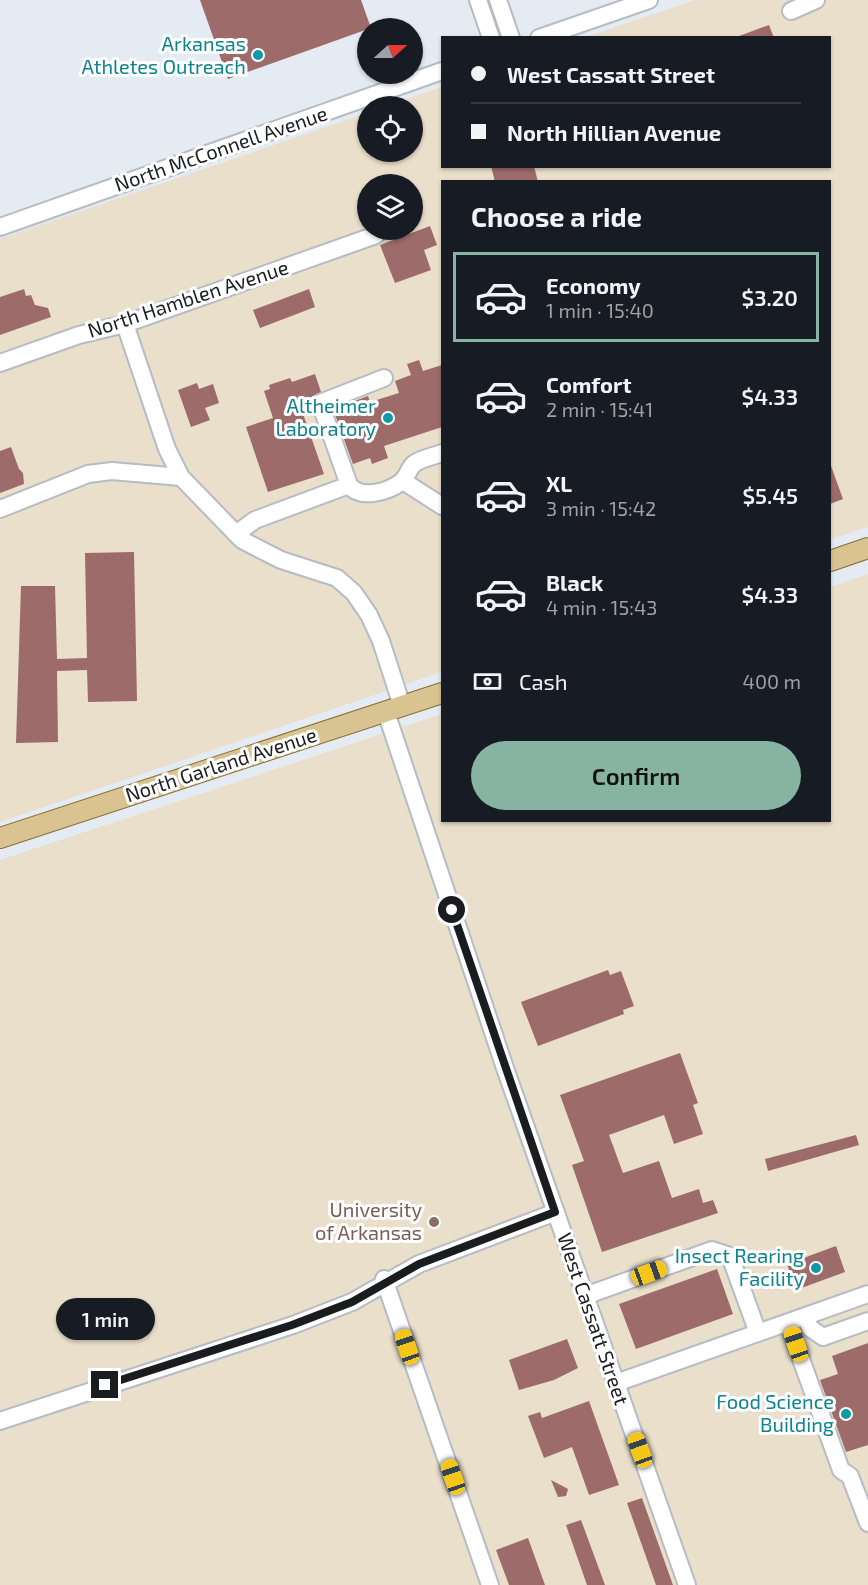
<!DOCTYPE html>
<html lang="en">
<head>
<meta charset="utf-8">
<style>
  body { margin:0; font-family:"Exo 2",sans-serif; background:#20242c; color:#f1f3f6; height:100vh; display:flex; flex-direction:column; font-size:22px; white-space:nowrap }
  * { box-sizing:border-box; margin:0 }
  p { font-size:20px; color:#9ea1a6 }
  .icon { flex:none; width:33px; height:33px; fill:none; stroke:currentColor; stroke-width:2; stroke-linecap:round; stroke-linejoin:round }
  .map { position:relative; flex:1; overflow:hidden }
  .drawer { position:absolute; left:441px; top:180px; width:390px; height:642px; display:flex; flex-direction:column; background:#171b24; border-radius:0px; box-shadow:0 2px 4px #0004 }
  .drawer>* { flex:none }
  .banner { position:absolute; left:441px; top:36px; width:390px; height:132px; border-radius:0px; box-shadow:0 2px 4px #0004; display:grid; align-content:center; height:132px; padding:0 30px; background:#171b24 }
  .needle { width:39px; rotate:69deg }
  .tools { position:absolute; left:357px; top:18px; display:grid; gap:12px }
  .tools a { display:grid; place-items:center; width:66px; height:66px; border-radius:50%; background:#171b24; box-shadow:0 2px 4px #0004; font-size:30px }
  .end { position:absolute; width:27px; height:27px; margin:-14px; border:8px solid #1a1c1f; background:#fff; box-shadow:0 0 0 3px #fff }
  .from { border-radius:50% }
  .bubble { position:absolute; height:42px; border-radius:21px; background:#171b24; box-shadow:0 2px 4px #0004; font-size:20px; font-weight:600; line-height:42px; text-align:center }
  .car { position:absolute; width:18px; height:36px; margin:-18px -9px; border-radius:8px; box-shadow:0 0 4px 2px #0007; background:linear-gradient(#f5c518 24%,#345 0 40%,#f5c518 0 76%,#345 0 86%,#f5c518 0) }
  .banner b { display:flex; align-items:center; gap:21px; height:57px; font-size:22px }
  .banner b+b { border-top:2px solid #363941 }
  .banner i { width:15px; height:15px; background:#f1f3f6 }
  ul { padding:0; list-style:none }
  li { display:flex; align-items:center; gap:18px; height:90px; margin:0 12px 9px; padding:0 18px; border:3px solid transparent; border-radius:0px }
  li div { flex:1 }
  li b { display:block; font-size:22px }
  li em { font-style:normal; font-weight:600 }
  li.current { border-color:#87b4a2 }
  li>.icon { width:54px; height:54px; stroke-width:1.5 }
  h2 { padding:0 30px; font-size:27px; line-height:72px }
  .pay { display:flex; align-items:center; gap:15px; height:66px; padding:0 30px; font-size:22px }
  .pay p { margin-inline-start:auto }
  .action { display:flex; gap:12px; margin-top:auto; padding:12px 30px }
  .action a { flex:1; height:69px; border-radius:36px; background:#87b4a2; color:#111; font-size:24px; font-weight:600; line-height:69px; text-align:center }
  .map>svg:first-child { display:block }
  .education { fill:#e9dfca; fill-rule:evenodd }
  .building { fill:#9d6b6a }
  .lines { fill:none; stroke-linecap:round; stroke-linejoin:round }
  .minor-casing { stroke:#b6bcc4; stroke-width:20 }
  .major-casing { stroke:#866f39; stroke-width:22 }
  .minor { stroke:#fff; stroke-width:16 }
  .major { stroke:#d9c391; stroke-width:20 }
  .route { stroke:#1a1c1f; stroke-width:8 }
  .culture-dot { fill:#0f9aa8; stroke:#fff; stroke-width:2 }
  .education-dot { fill:#8d6e63; stroke:#fff; stroke-width:2 }
  .labels { text-anchor:middle; stroke-width:6; stroke-linejoin:round; paint-order:stroke }
  .culture-label { font-size:20px; fill:#0d838f; stroke:#fff; text-anchor:end }
  .street-label { font-size:20px; fill:#1a1c1f; stroke:#fff }
  .education-label { font-size:20px; fill:#785e54; stroke:#fff; text-anchor:end }
</style>
</head>
<body>
<div class="map">
<svg width="868" height="1585" viewBox="0 0 868 1585">
  <rect width="100%" height="100%" fill="#e4ebf2"/>
  <path class="education" d="M695,0h173v527l-38,13v-358h-388v490l-442,150v-583l367,-126 1,39h44v-46h-26l56,-19v79h388v-128l-244,-1zM368,184h44v46h-44z
    M868,574v1011h-868v-725l442,-146v106h388v-233z"/>
  <path class="building" d="M200,0h161l10,28 -143,51z
    M769,25l5,13h-35v-2z
    M491,166h43l4,16h-43z
    M430,226l7,19 -13,5 7,20 -36,13 -15,-38z
    M24,289l2,7 5,-1 4,10 13,3 3,9 -51,18v-38z
    M309,289l6,18 -55,21 -7,-18z
    M419,360l4,11 19,-6v62l-58,19 4,12 -16,6 -2,-6 -17,6 -20,-55 35,-13 2,6 29,-9 -4,-12 16,-6 -4,-11z
    M315,374l6,18 -20,11v5l23,66 -56,18 -22,-65 27,-9 -9,-27 6,-2 -1,-4 21,-7 2,4z
    M197,383l2,6 14,-5 6,19 -14,5 5,12 -19,7 -13,-37z
    M11,447l8,22 4,4 1,11 -24,9v-42z
    M831,466l12,33 -13,5v-37z
    M134,552l3,149 -49,1 -1,-32 -30,1 1,71 -42,1 5,-157h34l2,73 30,-1 -2,-105z
    M608,970l2,5 11,-4 13,35 -11,4 1,4 -86,32 -17,-44z
    M680,1053l18,50 -5,2 10,29 -29,10 -10,-29 -55,20 14,38 36,-12 13,37 27,-9 4,14 10,-3 5,13 -116,39 -30,-87 12,-4 -24,-66z
    M856,1135l3,10 -91,26 -3,-12z
    M836,1246l9,26 -49,18 -9,-26z
    M717,1269l16,45 -97,35 -17,-45z
    M567,1339l11,29 -24,12 -35,10 -10,-30z
    M868,1343v102l-22,7 -26,-72 18,-6 -6,-18z
    M589,1401l30,84 -30,10 -17,-48 -28,11 -16,-42 12,-4 2,6z
    M551,1480l17,9 -2,7 -8,1z
    M642,1498l31,87h-17l-29,-82z
    M581,1520l24,65h-18l-21,-60z
    M528,1538l17,47h-36l-13,-35z"/>
  <g class="lines">
    <defs>
      <path id="minor" d="M478,0l13,38
        M498,0l13,38
        M791,11l25,-11
        M539,38l110,-38
        M0,227l442,-156
        M125,324l42,125 14,28 61,63 39,20 56,18 17,15 15,22 12,26 21,65
        M0,363l79,-28 46,-11 251,-89
        M384,378l-64,25 29,82c11,15 39,7 52,-3 7,-5 7,-14 14,-19 8,-5 19,-7 27,-10
        M403,481l39,25
        M0,509l88,-35 24,-3 69,6
        M236,534l19,-14 94,-35
        M386,712l119,356 182,517
        M384,1279l106,306
        M585,1296l127,-46 18,6 28,77
        M806,1317l4,11 13,9 45,-16
        M788,1323l53,147 9,6 18,47
        M616,1383l252,-89
        M0,1421l293,-96 59,-23 67,-38 137,-52"/>
      <path id="major" d="M830,561l38,-13
        M0,838l442,-145"/>
    </defs>
    <use href="#minor" class="minor-casing"/>
    <use href="#major" class="major-casing"/>
    <use href="#minor" class="minor"/>
    <use href="#major" class="major"/>
  </g>
  <g class="lines">
    <path class="route" d="M105,1385l187,-60 60,-23 67,-38 136,-52 -103,-302"/>
  </g>
  <g class="culture-dot">
    <circle cx="258" cy="55" r="6"/>
    <circle cx="388" cy="418" r="6"/>
    <circle cx="816" cy="1268" r="6"/>
    <circle cx="846" cy="1414" r="6"/>
  </g>
  <circle class="education-dot" cx="434" cy="1222" r="6"/>
  <g class="labels">
    <g class="culture-label">
      <text x="246" y="51">Arkansas<tspan x="246" dy="23">Athletes Outreach</tspan></text>
      <text x="376" y="413">Altheimer<tspan x="376" dy="23">Laboratory</tspan></text>
      <text x="804" y="1263">Insect Rearing<tspan x="804" dy="23">Facility</tspan></text>
      <text x="834" y="1409">Food Science<tspan x="834" dy="23">Building</tspan></text>
    </g>
    <g class="street-label">
      <text transform="translate(221 149) rotate(-19)" y="7">North McConnell Avenue</text>
      <text transform="translate(188 299) rotate(-18)" y="7">North Hamblen Avenue</text>
      <text transform="translate(221 765) rotate(-18)" y="7">North Garland Avenue</text>
      <text transform="translate(593 1319) rotate(71)" y="7">West Cassatt Street</text>
    </g>
    <g class="education-label">
      <text x="422" y="1217">University<tspan x="422" dy="23">of Arkansas</tspan></text>
    </g>
  </g>
</svg>
<div class="tools">
<a><svg class="needle" viewBox="-14 -14 28 28"><path d="M0-13l5 13h-10z" fill="#e53935"/><path d="M0 13l5-13h-10z" fill="#9ea1a6"/></svg></a>
<a><svg class="icon" aria-label="locate" viewBox="0 0 24 24"><circle cx="12" cy="12" r="6"/><path d="M12 2v4M12 18v4M2 12h4M18 12h4"/></svg></a>
<a><svg class="icon" aria-label="layers" viewBox="0 0 24 24"><path d="M12 4l9 5-9 5-9-5zM3 14l9 5 9-5"/></svg></a>
</div>
<i class="end from" style="left:452px;top:910px"></i>
<i class="end" style="left:105px;top:1385px"></i>
<div class="bubble" style="left:56px;top:1298px;width:99px">1 min</div>
<i class="car" style="left:649px;top:1273px;rotate:70deg"></i>
<i class="car" style="left:796px;top:1344px;rotate:341deg"></i>
<i class="car" style="left:407px;top:1347px;rotate:341deg"></i>
<i class="car" style="left:640px;top:1450px;rotate:340deg"></i>
<i class="car" style="left:453px;top:1477px;rotate:341deg"></i>
<div class="banner">
<b><i class="from"></i>West Cassatt Street</b>
<b><i></i>North Hillian Avenue</b>
</div>
<section class="drawer">
<h2>Choose a ride</h2>
<ul>
<li class="current"><svg class="icon" aria-label="car" viewBox="0 0 24 24"><path d="M5 17H2v-5l4-1 3-4h7l3 4 3 1v5h-3M9 17h6M6 11h13"/><circle cx="7" cy="17" r="2"/><circle cx="17" cy="17" r="2"/></svg><div><b>Economy</b><p>1 min · 15:40</p></div><em>$3.20</em></li>
<li><svg class="icon" aria-label="car" viewBox="0 0 24 24"><path d="M5 17H2v-5l4-1 3-4h7l3 4 3 1v5h-3M9 17h6M6 11h13"/><circle cx="7" cy="17" r="2"/><circle cx="17" cy="17" r="2"/></svg><div><b>Comfort</b><p>2 min · 15:41</p></div><em>$4.33</em></li>
<li><svg class="icon" aria-label="car" viewBox="0 0 24 24"><path d="M5 17H2v-5l4-1 3-4h7l3 4 3 1v5h-3M9 17h6M6 11h13"/><circle cx="7" cy="17" r="2"/><circle cx="17" cy="17" r="2"/></svg><div><b>XL</b><p>3 min · 15:42</p></div><em>$5.45</em></li>
<li><svg class="icon" aria-label="car" viewBox="0 0 24 24"><path d="M5 17H2v-5l4-1 3-4h7l3 4 3 1v5h-3M9 17h6M6 11h13"/><circle cx="7" cy="17" r="2"/><circle cx="17" cy="17" r="2"/></svg><div><b>Black</b><p>4 min · 15:43</p></div><em>$4.33</em></li>
</ul>
<div class="pay"><svg class="icon" aria-label="cash" viewBox="0 0 24 24"><path d="M3 7h18v10H3z"/><circle cx="12" cy="12" r="2"/></svg>Cash<p>400 m</p></div>
<div class="action"><a>Confirm</a></div>
</section>
</div>
</body>
</html>
